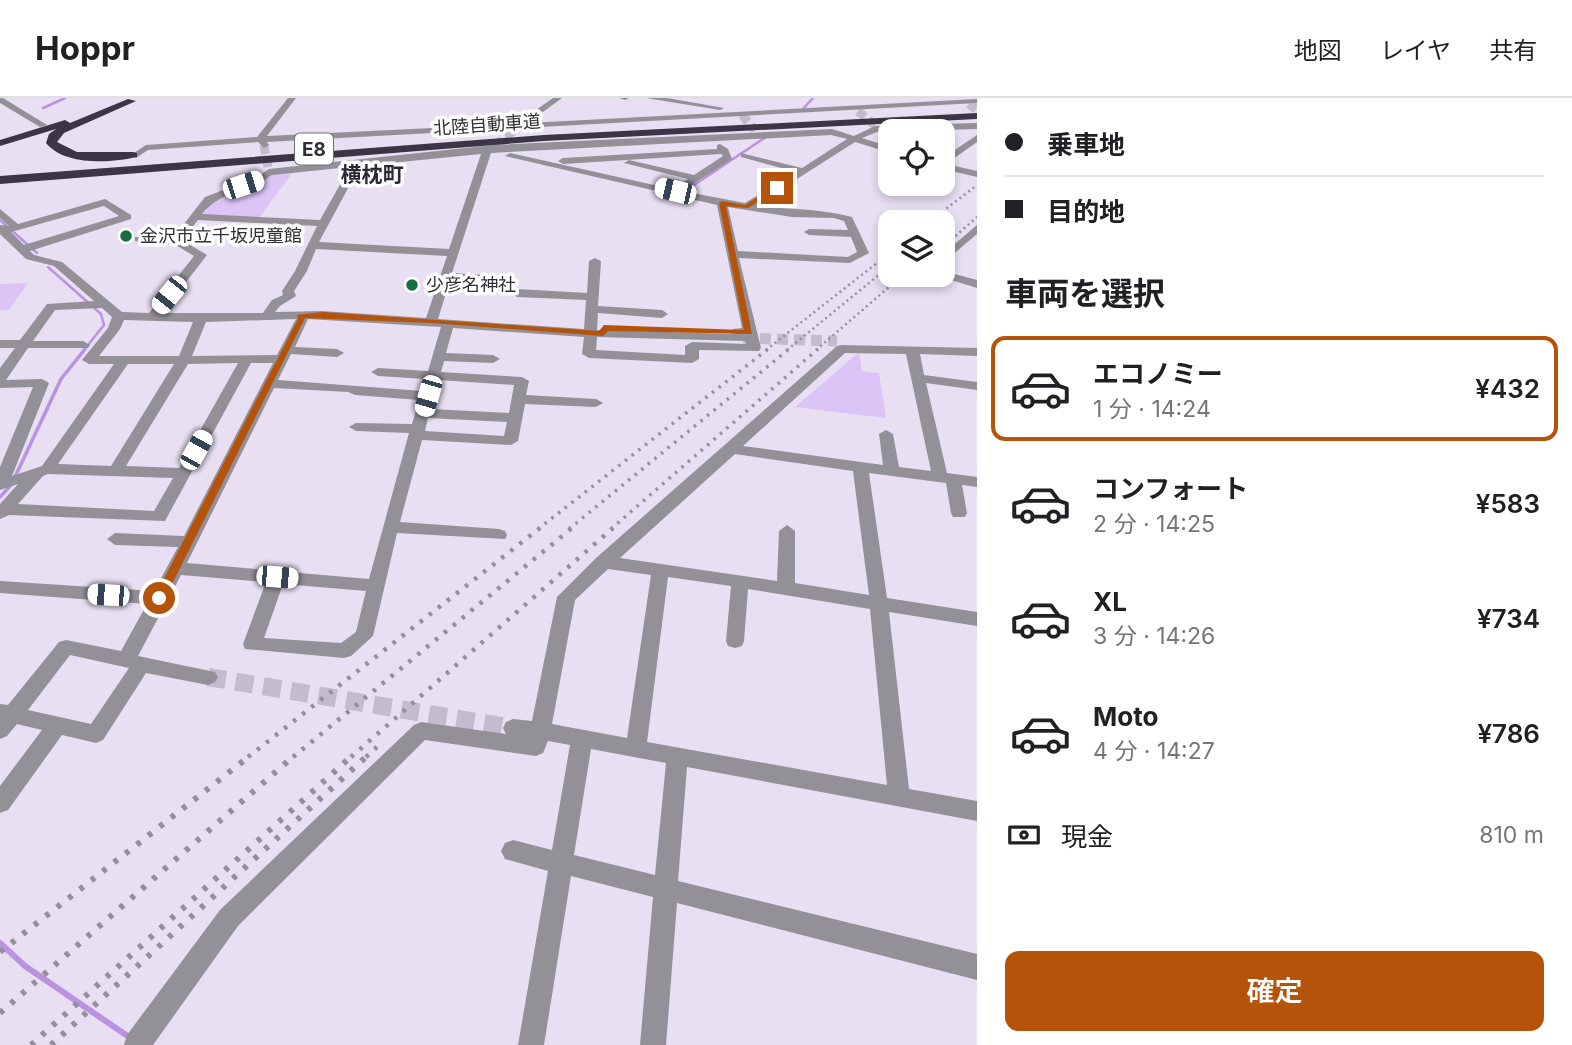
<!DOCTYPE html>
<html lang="ja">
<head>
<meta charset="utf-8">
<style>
  body { margin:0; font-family:Inter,"Noto Sans JP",sans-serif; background:#f6f6f6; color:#202124; height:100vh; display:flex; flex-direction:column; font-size:26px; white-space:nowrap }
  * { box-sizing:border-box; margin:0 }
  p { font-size:23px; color:#757577 }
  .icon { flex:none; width:38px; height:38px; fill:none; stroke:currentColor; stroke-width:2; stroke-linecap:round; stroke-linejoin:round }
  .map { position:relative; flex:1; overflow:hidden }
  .panel { display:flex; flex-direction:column; background:#fff; width:595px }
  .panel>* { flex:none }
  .hud { display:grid; align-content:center; height:154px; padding:0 28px; background:#fff }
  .buttons { position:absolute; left:878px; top:21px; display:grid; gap:14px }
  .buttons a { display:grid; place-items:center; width:77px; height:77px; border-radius:14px; background:#fff; box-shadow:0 4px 10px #0003; font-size:35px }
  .end { position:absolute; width:32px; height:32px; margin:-16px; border:9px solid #b45309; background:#fff; box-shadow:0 0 0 4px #fff }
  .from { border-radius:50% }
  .car { position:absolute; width:21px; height:42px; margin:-21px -10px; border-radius:9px; box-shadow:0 0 5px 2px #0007; background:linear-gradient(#fff 24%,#345 0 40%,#fff 0 76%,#345 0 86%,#fff 0) }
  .hud b { display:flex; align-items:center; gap:24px; height:66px; font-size:26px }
  .hud b+b { border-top:2px solid #e0e0e0 }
  .hud i { width:18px; height:18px; background:#202124 }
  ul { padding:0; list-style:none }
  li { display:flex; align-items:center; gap:21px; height:105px; margin:0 14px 10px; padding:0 14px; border:4px solid transparent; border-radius:14px }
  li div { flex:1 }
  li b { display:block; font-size:26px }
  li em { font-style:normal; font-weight:600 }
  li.active { border-color:#b45309 }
  li>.icon { width:63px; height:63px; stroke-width:1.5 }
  h2 { padding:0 28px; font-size:32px; line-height:84px }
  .pay { display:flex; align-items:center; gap:18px; height:77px; padding:0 28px; font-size:26px }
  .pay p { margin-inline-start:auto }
  .primary-button { display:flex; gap:14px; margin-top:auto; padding:14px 28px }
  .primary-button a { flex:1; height:80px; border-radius:14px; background:#b45309; color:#fff; font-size:28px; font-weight:600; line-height:80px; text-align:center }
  header { display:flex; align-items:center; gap:42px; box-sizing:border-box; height:98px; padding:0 35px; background:#fff; border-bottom:2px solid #e0e0e0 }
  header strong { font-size:33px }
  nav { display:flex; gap:38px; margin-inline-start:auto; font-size:24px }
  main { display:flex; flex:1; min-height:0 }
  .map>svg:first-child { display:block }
  .green { fill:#dbc4f6 }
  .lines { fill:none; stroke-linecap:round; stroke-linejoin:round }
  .stream-far2 { stroke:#b992e2; stroke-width:2.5 }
  .stream-far1 { stroke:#b992e2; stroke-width:3.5 }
  .stream { stroke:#b992e2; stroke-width:6 }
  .minor-tunnel-far2 { stroke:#c3bccc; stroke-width:9; stroke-dasharray:9 4.5; stroke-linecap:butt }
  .minor-tunnel-far1 { stroke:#c3bccc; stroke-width:11; stroke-dasharray:11 6; stroke-linecap:butt }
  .minor-tunnel { stroke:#c3bccc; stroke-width:18; stroke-dasharray:18 10; stroke-linecap:butt }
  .minor { fill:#939098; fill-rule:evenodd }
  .highway { fill:#3c3544; fill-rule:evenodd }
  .rail-far3 { stroke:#958f9c; stroke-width:2.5; stroke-dasharray:2 3.5; stroke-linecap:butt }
  .rail-far2 { stroke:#958f9c; stroke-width:3.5; stroke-dasharray:2.5 6; stroke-linecap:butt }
  .rail-far1 { stroke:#958f9c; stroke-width:4.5; stroke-dasharray:3.5 8; stroke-linecap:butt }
  .rail { stroke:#958f9c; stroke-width:6; stroke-dasharray:4.5 10; stroke-linecap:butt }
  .route { fill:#b45309 }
  .poi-dot { fill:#166f42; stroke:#fff; stroke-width:2.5 }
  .labels { text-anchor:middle; stroke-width:7; stroke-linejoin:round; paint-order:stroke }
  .far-street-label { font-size:18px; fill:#312e35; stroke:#fff }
  .far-poi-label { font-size:18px; fill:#312e35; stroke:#fff; text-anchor:start }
  .shield { fill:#fff; stroke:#6f6d72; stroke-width:2 }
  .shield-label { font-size:19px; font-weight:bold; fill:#312e35 }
  .far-quarter-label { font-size:21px; font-weight:bold; fill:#2e2735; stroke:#fff }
</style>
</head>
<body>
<header>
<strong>Hoppr</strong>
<nav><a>地図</a><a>レイヤ</a><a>共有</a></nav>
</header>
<main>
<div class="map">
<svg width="977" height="947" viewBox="0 0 977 947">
  <rect width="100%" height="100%" fill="#e8dff2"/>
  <path class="green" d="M293,74l-34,46 -57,-3 15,-18 55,-23z
    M28,185l-19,27h-9v-26z
    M859,254l3,19 17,2 7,45 -91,-11z"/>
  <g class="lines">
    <path class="stream-far2" d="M43,10l22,-10
      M802,12l11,-12
      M685,93l81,-54
      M0,122l37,33
      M48,169l53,47 3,11 -20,25"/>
    <path class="stream-far1" d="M15,379l46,-98 24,-30
      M0,399l11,-12"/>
    <path class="stream" d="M0,845l25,23 104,71"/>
    <path class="minor-tunnel-far2" d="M969,6l8,6
      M858,13l18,15
      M742,17l13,15
      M264,47l4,22
      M496,48l17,-15"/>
    <path class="minor-tunnel-far1" d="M743,240l94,3"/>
    <path class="minor-tunnel" d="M208,579l305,51"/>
    <path class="minor" d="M0,0h3l44,27 -7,2 -40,-24z
      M288,0h8l-29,38 249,-12 37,-26h9l-34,25 449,-24v4l-710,39 2,3 -5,3 -6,-6 -110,8 -12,8 -5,-3 15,-10 111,-8z
      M619,0h10l-4,2z
      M646,0h21l57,10 -4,2z
      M977,25v6l-100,3 -15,6 29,9v6l-36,-11 -99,63c31,5 66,3 96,12l17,36 -19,10 -111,-5 22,90 -2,3 -60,-1v9l-7,4 -103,-5 -7,-4 2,-17 -131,-9 -7,25 47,2 7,4 -7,4 -49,-2 -3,11 81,5 7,4 -3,14 70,4 7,4 -7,4 -71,-3 -7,37 -7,4 -89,-5 -22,82 99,7 6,2 2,4 -2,4 -108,-6 -24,103 -22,20 -7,2 -99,-9 -2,-5 23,-62 -85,-7 -43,81 77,16 3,5 -3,5 -7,3 -62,-12 -43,67 -7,3 -34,-8 -54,75 -8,3v-27l42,-56 -25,-6 -10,12 -7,3v-35l8,1 51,-63 7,-2 55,11 26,-47 -147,-11v-12l154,10 24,-44 -63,-2 -8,-6 8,-6 69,3 89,-173h-22l-86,158 -156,-6 -9,4v-15l18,-20 -18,6v-23l33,-80 -33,1v-20l15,-20h-15v-8h20l27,-36 47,-3 -40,-35 -28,-7 -26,-25v-9l9,1 -9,-8v-9l18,15 87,-25 26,16v4l-101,32 4,4 28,7 60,50 27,1 45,-57 -20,-12 -35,-2 -4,-1v-4l38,1 32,-41 52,-20 12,-8 224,-24 339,-16 22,7 21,-10zM831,37l16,4 -45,29 -61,-15v4l55,15 -51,31 -63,-12 50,-32 -4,-10 -8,-5 -3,1v4l-154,9 -5,3 5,3 158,-10 2,2 -29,19 -65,-15 -5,3 64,16 -16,10 -162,-36 -5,3 212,49 25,123 -9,1v5l-136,-4 1,-17 64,5 6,-4 -6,-4 -64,-4 3,-45 -6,-3 -6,3 -2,32 -70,-4 -6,4 6,4 69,3 -2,29 -146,-10 12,-39 54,4 6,-4 -6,-4 -52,-3 39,-120zM481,56l-32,95 -130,-7 41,-76zM350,69l-30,53 -118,-6c20,-24 46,-21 70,-39zM104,108l15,10 -95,29 -13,-13zM728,109l64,10 42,1 10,3 4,9 -39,-1 -5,3 5,3 42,2 6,15 -9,5 -110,-6zM198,122l119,6 -22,45 -13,20 1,4 -11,5 -9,13h-101l45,-58 -25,-15zM316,151l131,7 -21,62 -104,-7 -47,1 5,-6 16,-10 -2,-5 13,-20zM102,210l10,9 -4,11 -26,32 7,4h25l-72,102 -30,10 37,-93 -7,-4 -36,1 22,-32h60l2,-3 -7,-4h-50l22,-31zM296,221l-19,36 -85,1 14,-34zM308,221l133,8 -13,44 -50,-3 -7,4 7,4 47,3 -3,12 -144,-11 13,-26 46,3 7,-4 -7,-4 -42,-2zM124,222l69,2 -14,34h-80l21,-27zM597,239l148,4 1,3 -54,-2 -7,4v9l-89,-5zM238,265l-59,105 -53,-2 62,-102zM128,266h46l-63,102 -53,-2zM439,282l75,5 -5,28 -78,-4zM274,290l74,4 7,3 64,5 -7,24 -56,-1 -7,4 7,4 53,2 -40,146 -182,-16zM428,320l79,4 -3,14 -79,-5zM48,376l125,4 -19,33 -136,-7 25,-28zM283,486l83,7 -10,41 -15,11 -77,-5zM70,557l59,13 -38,56 -63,-14z
      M977,37v7l-31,22 31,7v6l-34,-8v-11z
      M977,127v9l-34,29v-9z
      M943,173l34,9v8l-38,-12 4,-1z
      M842,247l135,3v8l-57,-2 4,21 53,7v8l-51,-7 21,90 30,4v10l-15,-2 5,28 -2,4h-12l-2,-4 -5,-30 -77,-10 18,125 90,14v14l-88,-14 20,177 68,12v20l-290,-54 -9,114 299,73v26l-300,-77 -11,142h-26l13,-148 -82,-21 -27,169h-26l30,-174 -43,-12 -4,-8 4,-8 8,-3 39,10 18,-105 -22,-4 -5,12 -7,3 -111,-16 -187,186 -85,119h-29l3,-10 93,-125 194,-185 7,-3 85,12 -3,-6 3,-6 7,-3 19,2 25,-124 39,-39 241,-212zM845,255l61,1 25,117 -32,-4 -6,-33 -7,-4 -7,4 4,31 -140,-19zM735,356l118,17 16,124 -74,-12v-52l-8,-6 -8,6 -2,50 -157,-23zM608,471l43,6 -24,163 -75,-14 23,-124zM668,479l63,9 -5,55 2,5 7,2 7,-2 2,-5 4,-52 122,20 17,176 -240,-43zM591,651l75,14 -11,112 -81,-20z"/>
    <path class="highway" d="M128,1l8,2 -72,32 -7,9 20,10h56l4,1v4c-27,6 -72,9 -91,-14l3,-9 7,-5 -56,17v-6l65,-20 5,3z
      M977,15v6l-433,22 -544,43v-8l544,-41z"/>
    <path class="rail-far3" d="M929,124l48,-37
      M943,149l34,-30
      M766,252l125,-98
      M787,252l104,-85
      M816,252l87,-75"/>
    <path class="rail-far2" d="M538,431l230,-180
      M569,431l220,-180
      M611,431l207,-180"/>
    <path class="rail-far1" d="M248,659l292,-229
      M293,659l279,-229
      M351,659l262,-229
      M366,659l11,-10"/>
    <path class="rail" d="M0,854l251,-197
      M0,915l295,-258
      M31,947l322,-290
      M51,947l317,-290"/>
  </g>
  <path class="route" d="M775,88l6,2 -33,20 -22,-2 26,128 -144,-3 -5,5 -172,-13 -126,-5 -140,280 -6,5 -4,-2 -1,-3 144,-279 -1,-4 25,-3 277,19 5,-6 140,5 -25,-127 3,-2 23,4z"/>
  <g class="poi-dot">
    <circle cx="126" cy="138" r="7"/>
    <circle cx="412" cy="187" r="7"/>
  </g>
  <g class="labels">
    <g class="far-street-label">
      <text transform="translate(487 27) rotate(-4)" y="6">北陸自動車道</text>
    </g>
    <g class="far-poi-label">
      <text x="140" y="144">金沢市立千坂児童館</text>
      <text x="426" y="193">少彦名神社</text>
    </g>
    <rect class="shield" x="295" y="35.5" width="38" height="31" rx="5"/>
    <g class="shield-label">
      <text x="314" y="58">E8</text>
    </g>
    <g class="far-quarter-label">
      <text x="372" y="84">横枕町</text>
    </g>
  </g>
</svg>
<div class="buttons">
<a><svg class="icon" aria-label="locate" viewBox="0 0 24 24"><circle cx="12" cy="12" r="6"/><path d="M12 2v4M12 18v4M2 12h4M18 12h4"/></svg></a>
<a><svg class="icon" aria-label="layers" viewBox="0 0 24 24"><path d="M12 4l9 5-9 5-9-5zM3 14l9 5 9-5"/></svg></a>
</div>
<i class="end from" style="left:159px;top:500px"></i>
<i class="end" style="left:777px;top:90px"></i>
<i class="car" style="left:243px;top:87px;rotate:72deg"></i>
<i class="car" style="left:675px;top:93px;rotate:283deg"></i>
<i class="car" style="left:169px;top:197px;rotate:219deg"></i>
<i class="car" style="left:428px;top:298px;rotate:196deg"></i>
<i class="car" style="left:196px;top:352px;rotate:29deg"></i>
<i class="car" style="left:277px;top:479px;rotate:95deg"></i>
<i class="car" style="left:108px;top:497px;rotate:274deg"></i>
</div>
<section class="panel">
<div class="hud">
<b><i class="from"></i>乗車地</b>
<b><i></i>目的地</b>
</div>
<h2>車両を選択</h2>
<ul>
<li class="active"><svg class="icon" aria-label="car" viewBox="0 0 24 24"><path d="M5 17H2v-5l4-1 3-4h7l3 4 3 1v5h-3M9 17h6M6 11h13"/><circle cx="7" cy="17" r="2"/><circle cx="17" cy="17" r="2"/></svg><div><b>エコノミー</b><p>1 分 · 14:24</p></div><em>¥432</em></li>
<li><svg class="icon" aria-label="car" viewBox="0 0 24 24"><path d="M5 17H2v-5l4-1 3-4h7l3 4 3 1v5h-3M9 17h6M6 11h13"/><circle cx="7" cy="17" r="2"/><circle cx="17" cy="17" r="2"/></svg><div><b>コンフォート</b><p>2 分 · 14:25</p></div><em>¥583</em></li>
<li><svg class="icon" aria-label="car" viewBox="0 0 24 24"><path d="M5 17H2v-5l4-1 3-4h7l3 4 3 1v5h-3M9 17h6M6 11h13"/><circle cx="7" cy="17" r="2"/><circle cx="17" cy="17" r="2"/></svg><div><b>XL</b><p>3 分 · 14:26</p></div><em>¥734</em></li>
<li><svg class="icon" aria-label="car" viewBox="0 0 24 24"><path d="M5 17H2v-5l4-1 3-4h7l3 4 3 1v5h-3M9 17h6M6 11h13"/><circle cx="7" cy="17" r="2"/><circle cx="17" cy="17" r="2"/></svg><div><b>Moto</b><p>4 分 · 14:27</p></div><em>¥786</em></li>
</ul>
<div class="pay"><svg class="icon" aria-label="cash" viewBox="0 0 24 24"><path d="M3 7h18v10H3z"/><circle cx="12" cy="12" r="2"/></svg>現金<p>810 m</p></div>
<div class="primary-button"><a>確定</a></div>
</section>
</main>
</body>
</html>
